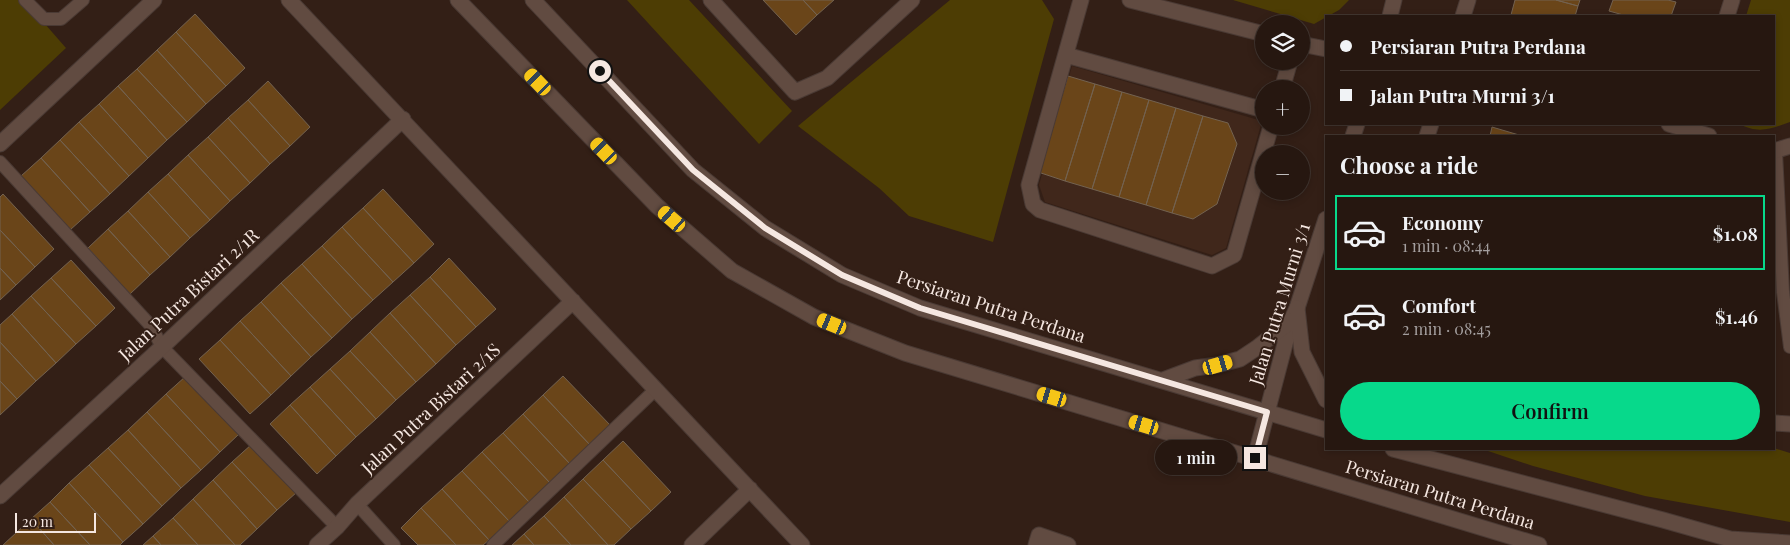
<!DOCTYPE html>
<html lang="en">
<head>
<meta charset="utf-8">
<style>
  body { margin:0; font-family:"Playfair Display",serif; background:#2e2019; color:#f1f3f6; height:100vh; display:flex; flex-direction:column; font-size:19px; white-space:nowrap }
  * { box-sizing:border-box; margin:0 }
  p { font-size:16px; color:#a49f9f }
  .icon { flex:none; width:28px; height:28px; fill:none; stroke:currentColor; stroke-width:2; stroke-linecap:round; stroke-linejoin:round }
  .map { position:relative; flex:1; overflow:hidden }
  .details { position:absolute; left:1325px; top:135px; width:450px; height:315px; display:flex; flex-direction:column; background:#261710; border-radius:0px; box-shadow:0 2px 8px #0003,0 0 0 1px #423630 }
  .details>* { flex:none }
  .guide { position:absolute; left:1325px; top:15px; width:450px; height:110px; border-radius:0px; box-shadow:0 2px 8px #0003,0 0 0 1px #423630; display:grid; align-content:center; height:110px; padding:0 15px; background:#261710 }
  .fabs { position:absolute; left:1255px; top:15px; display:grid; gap:10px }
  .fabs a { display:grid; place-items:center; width:55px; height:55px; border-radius:50%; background:#261710; box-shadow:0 2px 8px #0003,0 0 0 1px #423630; font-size:25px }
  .scale { position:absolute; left:15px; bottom:12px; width:81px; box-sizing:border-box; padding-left:5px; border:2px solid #f5e7e1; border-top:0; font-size:14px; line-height:18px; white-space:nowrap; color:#f5e7e1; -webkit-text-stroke:4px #331f16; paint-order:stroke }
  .end { position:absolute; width:22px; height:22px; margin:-11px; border:6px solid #f5e7e1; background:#111; box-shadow:0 0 0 2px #111 }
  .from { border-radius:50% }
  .bubble { position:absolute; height:35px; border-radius:18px; background:#261710; box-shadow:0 2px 8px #0003,0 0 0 1px #423630; font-size:16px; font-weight:600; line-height:35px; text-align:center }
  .car { position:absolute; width:15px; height:30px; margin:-15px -8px; border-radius:6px; box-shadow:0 0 4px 1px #0007; background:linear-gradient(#f5c518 24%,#345 0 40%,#f5c518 0 76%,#345 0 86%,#f5c518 0) }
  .guide b { display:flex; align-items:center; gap:18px; height:48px; font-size:19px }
  .guide b+b { border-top:1px solid #423630 }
  .guide i { width:12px; height:12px; background:#f1f3f6 }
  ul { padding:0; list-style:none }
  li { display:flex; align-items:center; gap:15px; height:75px; margin:0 10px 8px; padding:0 5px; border:2px solid transparent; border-radius:0px }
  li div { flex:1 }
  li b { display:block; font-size:19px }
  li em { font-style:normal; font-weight:600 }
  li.selected { border-color:#07d98b }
  li>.icon { width:45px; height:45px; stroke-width:1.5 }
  h2 { padding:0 15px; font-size:22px; line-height:60px }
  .cta { display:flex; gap:10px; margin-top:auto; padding:10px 15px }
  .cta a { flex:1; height:58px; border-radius:30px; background:#07d98b; color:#111; font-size:20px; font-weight:600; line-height:58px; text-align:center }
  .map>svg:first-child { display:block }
  .built { fill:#40271b }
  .green { fill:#4d3d04 }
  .building { fill:#6a4519; stroke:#736250 }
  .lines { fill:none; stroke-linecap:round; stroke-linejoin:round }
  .service-casing { stroke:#4a3a34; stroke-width:14 }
  .minor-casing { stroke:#4a3a34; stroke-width:17 }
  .tertiary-casing { stroke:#4a3a34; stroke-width:17 }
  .secondary-casing { stroke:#4a3a34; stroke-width:17 }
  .service { stroke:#614b41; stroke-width:12 }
  .minor { stroke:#614b41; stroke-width:15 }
  .tertiary { stroke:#614b41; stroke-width:15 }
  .secondary { stroke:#614b41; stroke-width:15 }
  .route { stroke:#f5e7e1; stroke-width:6 }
  .labels { text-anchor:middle; stroke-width:4; stroke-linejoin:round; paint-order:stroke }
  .street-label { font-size:18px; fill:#f5e7e1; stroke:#331f16 }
</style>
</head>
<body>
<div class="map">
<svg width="1790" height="545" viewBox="0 0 1790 545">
  <rect width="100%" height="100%" fill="#331f16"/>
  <path class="built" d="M1072,66l190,55 -36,127 -14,7 -167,-53 -6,-17z"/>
  <path class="green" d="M0,0h24l42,48 -66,62z
    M627,0h62l103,111 -33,33z
    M950,0h92l12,19 -61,223 -84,-26 -30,-28 -81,-62z
    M1233,0h116l-10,10 -25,14z
    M1751,0h39v122c-20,7 -31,12 -51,2h35v-108h-28z
    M1774,448l16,5v69l-145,-26 -112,-30 -51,-17z"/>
  <path class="building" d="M763,0h40l14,15 -21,20z
    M803,0h31l-17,15z
    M1515,0h41l22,6 -3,10h-61l-3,-1z
    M1556,0h24l-2,6z
    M1613,0h55l8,2 -5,14h-44l-18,-5z
    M195,14l50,54 -19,18 -50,-54z
    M176,32l50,54 -20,18 -49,-54z
    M157,50l49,54 -19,18 -50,-53z
    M137,69l50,53 -20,18 -49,-54z
    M1068,76l27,8 -30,97 -27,-9z
    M268,81l42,46 -20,19 -42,-46z
    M1095,84l27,8 -30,97 -27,-8z
    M118,86l49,54 -19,18 -49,-54z
    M1122,92l27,8 -30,97 -27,-8z
    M248,100l42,46 -20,18 -42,-46z
    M1149,100l27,8 -30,97 -27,-8z
    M99,104l49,54 -19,18 -50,-54z
    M1176,108l27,8 -31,97 -26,-8z
    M1203,116l25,7 9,21 -20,60 -24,15 -21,-6z
    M228,118l42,46 -20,19 -42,-46z
    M79,122l50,54 -19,18 -50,-54z
    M1492,127l27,8v1h-29z
    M208,137l42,46 -20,18 -42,-46z
    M60,140l50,54 -20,18 -49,-54z
    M188,155l42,46 -20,19 -42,-46z
    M41,158l49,54 -20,18 -49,-54z
    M168,174l42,46 -20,18 -42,-46z
    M383,189l51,55 -20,19 -51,-55z
    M148,192l42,46 -20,19 -42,-46z
    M3,194l51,55 -19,18 -35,-37v-33z
    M363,208l51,55 -21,19 -51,-55z
    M128,211l42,46 -20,18 -42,-46z
    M342,227l51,55 -20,18 -51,-54z
    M108,229l42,46 -20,19 -42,-46z
    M0,230l35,37 -19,18 -16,-17z
    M322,246l51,54 -21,19 -50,-55z
    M449,258l47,51 -20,18 -46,-50z
    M71,260l44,48 -19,18 -45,-48z
    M302,264l50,55 -20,19 -51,-55z
    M0,268l16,17 -16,15z
    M430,277l46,50 -20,18 -46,-50z
    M51,278l45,48 -20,18 -45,-48z
    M281,283l51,55 -21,19 -50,-55z
    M410,295l46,50 -20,19 -46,-51z
    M31,296l45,48 -20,19 -44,-49z
    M261,302l50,55 -20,19 -51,-55z
    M390,313l46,51 -20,18 -46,-50z
    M12,314l44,49 -20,18 -36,-39v-17z
    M240,321l51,55 -20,19 -51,-55z
    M370,332l46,50 -20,18 -46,-49z
    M220,340l51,55 -21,19 -51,-55z
    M0,342l36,39 -19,18 -17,-18z
    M350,351l46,49 -20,19 -46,-50z
    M330,369l46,50 -20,18 -46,-50z
    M186,376l53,58 -19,18 -54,-58z
    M563,376l48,50 -21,19 -47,-50z
    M0,381l17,18 -17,16z
    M310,387l46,50 -20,19 -46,-51z
    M166,394l54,58 -19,18 -54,-58z
    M543,395l47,50 -20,19 -47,-50z
    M290,405l46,51 -19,18 -47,-50z
    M147,412l54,58 -20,18 -53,-58z
    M523,414l47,50 -20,19 -47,-50z
    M128,430l53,58 -19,18 -54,-58z
    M503,433l47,50 -21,19 -47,-50z
    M623,441l48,51 -20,19 -48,-51z
    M252,444l45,48 -20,18 -45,-48z
    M108,448l54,58 -19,18 -54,-59z
    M482,452l47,50 -20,19 -47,-50z
    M603,460l48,51 -20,18 -48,-50z
    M232,462l45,48 -20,19 -44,-49z
    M89,465l54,59 -20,18 -54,-59z
    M462,471l47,50 -20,19 -47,-51z
    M583,479l48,50 -17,16h-6l-44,-48z
    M213,480l44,49 -17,16h-5l-42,-46z
    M69,483l54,59 -3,3h-30l-40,-43z
    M442,489l47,51 -6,5h-27l-35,-37z
    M564,497l44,48h-37l-27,-29z
    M193,499l42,46h-37l-25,-27z
    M50,502l40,43h-36l-23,-26z
    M421,508l35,37h-38l-17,-17z
    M544,516l27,29h-37l-10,-11z
    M173,518l25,27h-37l-8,-9z
    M31,519l23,26h-51z
    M524,534l10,11h-22z
    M153,536l8,9h-18z"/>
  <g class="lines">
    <defs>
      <path id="service" d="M25,0l19,19h17l22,-19
        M1776,152l7,140 7,55
        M0,162l151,164 11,21 175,180
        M357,504l37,41
        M493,545l163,-156"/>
      <path id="minor" d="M289,0l513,545
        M711,0l84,92 32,-14 85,-78
        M1081,0l-52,185 4,19 7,6 172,56 22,-11 37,-129
        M1130,0l134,34
        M1463,16l5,-16
        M1727,16l5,-16
        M1301,44l25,5
        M1066,55l198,55
        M1282,89l8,-28
        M1669,124l40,12
        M1427,136l4,-12
        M0,144l154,-144
        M1774,151l16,-5
        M1774,423l16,1
        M0,496l162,-149 241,-228
        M317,545l20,-18 20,-23 216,-203
        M692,545l58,-56
        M1036,545l3,-10 29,10"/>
      <path id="tertiary" d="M1390,16l4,-16
        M1353,136l4,-12
        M1255,458l36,-137 6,-13 29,-89"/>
      <path id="secondary" d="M458,0l199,206 75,65 82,46 91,36 634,192
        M533,0l160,170 72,58 77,47 78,33 406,122
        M1297,308l5,44 24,48
        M1163,380l32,-12 22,-3 23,-6 18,-12 33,-26
        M1393,449l270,71 67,19 60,4"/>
    </defs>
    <use href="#service" class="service-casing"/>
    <use href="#minor" class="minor-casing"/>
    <use href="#tertiary" class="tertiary-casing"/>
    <use href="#secondary" class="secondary-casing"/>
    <use href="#service" class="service"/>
    <use href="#minor" class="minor"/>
    <use href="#tertiary" class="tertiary"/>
    <use href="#secondary" class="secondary"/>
  </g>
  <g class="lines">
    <path class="route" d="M600,71l93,99 72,58 77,47 78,33 347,104 -12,46"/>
  </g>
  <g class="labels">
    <g class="street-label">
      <text transform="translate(189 295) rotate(-43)" y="6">Jalan Putra Bistari 2/1R</text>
      <text transform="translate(1280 304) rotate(-73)" y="6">Jalan Putra Murni 3/1</text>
      <text transform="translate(991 307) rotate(18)" y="6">Persiaran Putra Perdana</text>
      <text transform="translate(431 409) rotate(-43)" y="6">Jalan Putra Bistari 2/1S</text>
      <text transform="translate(1440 495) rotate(17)" y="6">Persiaran Putra Perdana</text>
    </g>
  </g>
</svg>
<div class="fabs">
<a><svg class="icon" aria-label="layers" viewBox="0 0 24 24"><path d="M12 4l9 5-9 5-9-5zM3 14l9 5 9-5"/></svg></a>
<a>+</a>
<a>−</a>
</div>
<div class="scale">20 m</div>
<i class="end from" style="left:600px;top:71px"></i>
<i class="end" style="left:1255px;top:458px"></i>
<div class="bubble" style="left:1155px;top:440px;width:82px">1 min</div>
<i class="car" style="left:538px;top:82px;rotate:316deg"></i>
<i class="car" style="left:604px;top:151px;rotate:316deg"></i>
<i class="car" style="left:672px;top:219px;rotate:311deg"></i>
<i class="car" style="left:832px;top:324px;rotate:292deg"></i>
<i class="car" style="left:1218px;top:365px;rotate:74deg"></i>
<i class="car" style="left:1052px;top:397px;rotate:287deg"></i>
<i class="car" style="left:1144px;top:425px;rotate:287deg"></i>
<div class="guide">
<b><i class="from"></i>Persiaran Putra Perdana</b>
<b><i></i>Jalan Putra Murni 3/1</b>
</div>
<section class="details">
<h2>Choose a ride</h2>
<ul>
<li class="selected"><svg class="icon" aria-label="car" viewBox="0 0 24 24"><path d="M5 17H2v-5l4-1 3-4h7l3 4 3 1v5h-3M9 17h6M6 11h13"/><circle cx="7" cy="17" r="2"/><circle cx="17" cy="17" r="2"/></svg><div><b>Economy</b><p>1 min · 08:44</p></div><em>$1.08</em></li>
<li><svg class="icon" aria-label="car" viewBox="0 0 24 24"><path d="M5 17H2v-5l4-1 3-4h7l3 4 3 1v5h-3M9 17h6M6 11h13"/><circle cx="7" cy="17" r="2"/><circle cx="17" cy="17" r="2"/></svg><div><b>Comfort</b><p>2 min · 08:45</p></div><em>$1.46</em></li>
</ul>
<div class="cta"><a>Confirm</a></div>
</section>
</div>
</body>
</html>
